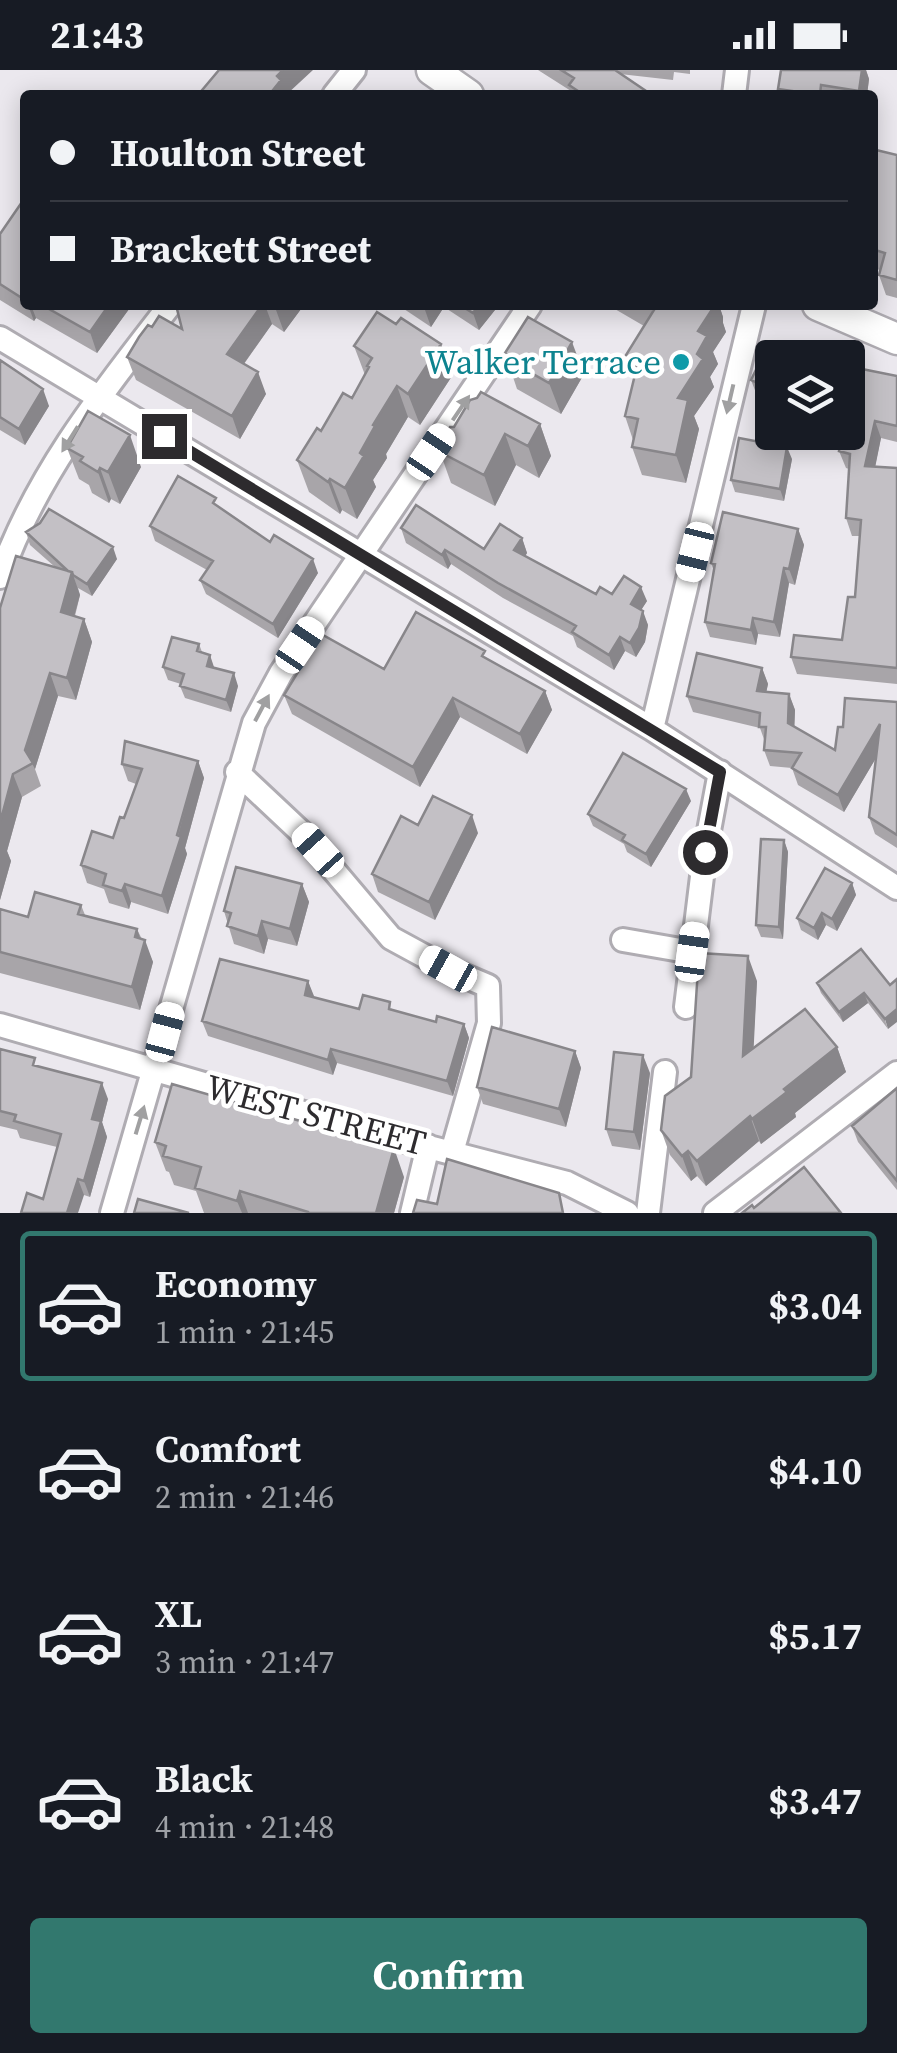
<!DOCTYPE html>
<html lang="en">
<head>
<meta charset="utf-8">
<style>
  body { margin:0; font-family:"Source Serif 4",serif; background:#20242c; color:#f1f3f6; height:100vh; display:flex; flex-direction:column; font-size:38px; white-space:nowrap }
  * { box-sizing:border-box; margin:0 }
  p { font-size:32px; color:#9ea1a6 }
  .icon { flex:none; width:55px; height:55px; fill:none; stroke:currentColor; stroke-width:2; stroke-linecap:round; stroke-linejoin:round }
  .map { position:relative; height:1143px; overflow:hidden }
  .side { display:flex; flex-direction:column; background:#171b24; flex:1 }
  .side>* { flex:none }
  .guide { position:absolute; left:20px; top:20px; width:858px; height:220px; border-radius:10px; box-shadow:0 5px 25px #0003; display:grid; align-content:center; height:220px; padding:0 30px; background:#171b24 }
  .tools { position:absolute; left:755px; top:270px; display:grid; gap:20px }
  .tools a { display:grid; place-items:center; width:110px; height:110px; border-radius:10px; background:#171b24; box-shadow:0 5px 25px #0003; font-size:50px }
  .end { position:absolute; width:45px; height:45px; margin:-22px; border:12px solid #2d2b2e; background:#fff; box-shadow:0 0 0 5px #fff }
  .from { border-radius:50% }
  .car { position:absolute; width:30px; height:60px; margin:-30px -15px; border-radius:12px; box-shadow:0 0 8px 2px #0007; background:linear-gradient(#fff 24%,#345 0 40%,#fff 0 76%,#345 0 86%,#fff 0) }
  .guide b { display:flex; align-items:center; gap:35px; height:95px; font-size:38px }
  .guide b+b { border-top:2px solid #363941 }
  .guide i { width:25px; height:25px; background:#f1f3f6 }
  ul { padding:18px 0 0; list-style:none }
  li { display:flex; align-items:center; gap:30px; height:150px; margin:0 20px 15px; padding:0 10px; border:5px solid transparent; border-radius:10px }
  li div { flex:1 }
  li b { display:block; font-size:38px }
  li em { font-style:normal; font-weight:700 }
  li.selected { border-color:#32786e }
  li>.icon { width:90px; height:90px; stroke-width:1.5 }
  .primary-button { display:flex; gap:20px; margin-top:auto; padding:20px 30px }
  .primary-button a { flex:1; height:115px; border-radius:10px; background:#32786e; color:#fff; font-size:40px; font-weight:700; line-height:115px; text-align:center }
  .status { display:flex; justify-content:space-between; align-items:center; height:70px; padding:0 50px; background:#171b24; direction:ltr }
  .status svg { height:28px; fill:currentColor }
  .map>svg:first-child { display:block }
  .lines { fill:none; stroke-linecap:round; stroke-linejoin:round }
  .minor-casing { stroke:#afacb2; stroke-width:28 }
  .major-casing { stroke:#afacb2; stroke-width:35 }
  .minor { stroke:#fff; stroke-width:22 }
  .major { stroke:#fff; stroke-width:30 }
  .wall { fill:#a8a5a9 }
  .shaded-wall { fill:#88868a }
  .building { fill:#c3c0c5; stroke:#88868a; stroke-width:2.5 }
  .oneway { fill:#a0a0a1 }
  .route { stroke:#2d2b2e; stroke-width:12 }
  .culture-dot { fill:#0f9aa8; stroke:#fff; stroke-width:4 }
  .labels { text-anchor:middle; stroke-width:9; stroke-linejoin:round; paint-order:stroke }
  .culture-label { font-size:35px; fill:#0d838f; stroke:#fff; text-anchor:end }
  .street-label { font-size:35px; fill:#2d2b2e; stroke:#fff }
</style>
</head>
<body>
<div class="status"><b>21:43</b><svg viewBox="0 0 49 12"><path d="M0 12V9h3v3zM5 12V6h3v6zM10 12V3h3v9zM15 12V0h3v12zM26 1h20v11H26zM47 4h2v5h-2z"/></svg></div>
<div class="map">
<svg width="897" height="1143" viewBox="0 0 897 1143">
  <rect width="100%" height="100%" fill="#ebe8ee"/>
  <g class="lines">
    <defs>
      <path id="minor" d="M334,25l20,-25
        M734,25l3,-25
        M0,268l652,391 245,159
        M0,507c36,-103 104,-187 170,-272
        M652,659l102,-424
        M237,702l66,62 88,104 57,31 40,17 1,37 -37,129
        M623,870l69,12
        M686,937l19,-155 15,-80
        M0,955l359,104 208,54 60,30
        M112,1143l142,-490 27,-50 249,-368
        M412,1143l16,-67
        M648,1143l17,-141
        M715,1143l182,-140"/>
      <path id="major" d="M432,0l36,25
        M818,235l79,34"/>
    </defs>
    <use href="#minor" class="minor-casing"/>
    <use href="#major" class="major-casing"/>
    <use href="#minor" class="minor"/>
    <use href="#major" class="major"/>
  </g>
  <path class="wall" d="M538,0h152v4l-16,-2 -1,8 -53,-6 32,21h-80l-1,-4z
    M781,0h85l3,9 -2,16h-86l-3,-6z
    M872,79l25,6v143l-11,-3 -7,-20 1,-5 -8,-2z
    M25,134v101h107l-35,48 -61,-35 -2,3 -34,-21v-66z
    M176,235h128l-20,27 -12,-8 -28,40 22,30 -26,45 -104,-59 -9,-23 25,-30 30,2z
    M398,235h101l-20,25 -35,-23 -13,20z
    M608,235h111l4,12v6l3,9 -13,20 5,12 -8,13 4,10 -20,29 5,13 -13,54 -44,-8 -10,-28 1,-7 -8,-24 9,-39 -8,-22 18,-29z
    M354,276l98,30 -32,49 -12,-8 -22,37 1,4 -14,22 3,7 -19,32 -15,-9 -2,4 -31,-22 -12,-32 24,-29 31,-33 13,-23z
    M505,283l79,21 -23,40 -44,-25z
    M772,288v43l-16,-8 -5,-13z
    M0,290l49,46 -24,39 -25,-15z
    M897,306v66l-16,-4 -6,28 22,2v216l-100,-10 -6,-17 51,-17 13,-43 5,-61h-8l-6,-18 3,-49 -3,-1 -7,-17z
    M540,354l11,32 -12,22 -23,-13 -21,41 -44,-23 -11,-31z
    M67,378l74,19 -21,37 -9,-5 -2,4 -17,-10 -3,-8 -10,-6z
    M792,389l-8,42 -49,-9 -4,-12z
    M219,438l99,65 -40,65 -72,-44 -6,-14 7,-10 -52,-29 -5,-15z
    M401,458l83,21 38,-11 5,15 -2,3 71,38h16l35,7 -6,9 7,15 -3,17 -9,15 -11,-6 -11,19 -37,-23 -4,-11 -70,-38 -52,-34 -3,5 -42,-26z
    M798,459l6,16 -9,40 -6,-2 -9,54 -22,-3 -2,11 -46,-8 -5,-15 9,-51 -3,-8z
    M26,462l91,27 -25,37 -14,-8 2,7 -5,21 9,3 8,23 -16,58 -18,-4 -23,73 6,17 -19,11 -15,54 4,10 -11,39 4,-300 51,-33 -25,-22z
    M199,574l3,8 12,16 24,18 -7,26 -46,-14 -5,-12 1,-2 -13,-4 -5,-13z
    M488,589l57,32 7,19 -25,44 -67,-37 -40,70 -128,-73 -8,-19 100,-26z
    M762,598l6,16 -2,8 23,2 6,16 -1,17 41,23 8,-23 54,-25v146l-22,-14 -6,-17 7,-59 -32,54 -46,-27 -6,-17 -22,-2 -6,-16 1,-8 -5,-14 -67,-16 -6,-16z
    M198,691l6,17 -19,70 2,6 -19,60 -37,-12 -2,7 -20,-6 -5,-14 -17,-6 -6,-18 32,-27 11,-20 12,-34 -8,-3 -6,-17z
    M691,731l-40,66 -24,-15 -3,-8 -31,-18 -5,-12z
    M418,755l60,8 -43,87 -57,-28 -6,-18z
    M784,770l4,12 -5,87 -22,-2 -5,-12z
    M852,813l4,12 -19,36 -11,-6 -8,15 -17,-10 -4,-12z
    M302,814l7,18 -12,44 -29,-7 -4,15 -30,-10 -10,-33z
    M81,835l4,10 52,14 16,33 -13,48 -140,-37v-64l28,8z
    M861,879l27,80 -20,-26 -25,19 -22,-29 -4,-10z
    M308,911l5,16 46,12 34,1 43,12 28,2 5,14 -16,58 -116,-33 -4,12 -125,-39 -6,-15z
    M757,911l-4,67 84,-1 9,25 -51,41 1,4 -35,27 -2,-3 -53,45 -9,-10 -6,5 -21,-26 -9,-25 30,-53z
    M0,979l108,50 -6,23 5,15 -17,60 -6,-2 -41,4 14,-52 -37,-9 -3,-8 -17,-4z
    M575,981l6,17 -15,59 -83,-23 -6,-17z
    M650,1003l-10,77 -28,-4 -6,-17z
    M897,1018v102l-39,-48 -6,-16z
    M155,1072l249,35 -10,36h-190l-8,-22 -22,-6 -5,-13 -3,-1z"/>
  <path class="shaded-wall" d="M283,0h30l-27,25h-17l8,-19z
    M862,0h4l3,9 -2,16h-7l-1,-4z
    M28,235h3l5,13 -2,3z
    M109,235h23l-35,48 -7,-21z
    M262,235h3l7,19 -37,52 -8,-22z
    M280,235h24l-20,27 -8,-22z
    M428,235h16v2l-13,20 -6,-17z
    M479,235h20l-20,25 -6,-17z
    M713,235h6l4,12v6l3,9 -13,20 5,12 -8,13 4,10 -20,29 5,13 -13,54 -10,-28 2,-57 19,-44 1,-23z
    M572,272l12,32 -23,40 -12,-31z
    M441,274l11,32 -32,49 -12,-31z
    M258,302l8,22 -26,45 -8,-23z
    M397,316l11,31 -22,37 1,4 -14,22 3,7 -19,32 -12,-31 28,-63z
    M43,319l6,17 -24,39 -6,-16z
    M875,351l6,17 -9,45 -7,-17z
    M540,354l11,32 -12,22 -11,-32z
    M505,364l11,31 -21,41 -11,-31z
    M130,365l11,32 -21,37 -12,-32z
    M787,377l5,12 -8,42 -4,-12z
    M100,398l11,31 -2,4 -11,-31z
    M330,409l12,31 -2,4 -12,-32z
    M798,459l6,16 -9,40 -6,-16z
    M522,468l5,15 -7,12 -6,-15z
    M113,477l4,12 -25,37 -5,-12z
    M445,480l6,14 -3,5 -6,-14z
    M313,489l5,14 -40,65 -5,-14z
    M784,498l5,15 -9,54 -6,-15z
    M72,502l8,23 -11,40 -8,-23z
    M641,517l6,14 -11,17 -5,-14z
    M643,541l5,14 -3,17 -9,15 -6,-14z
    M753,548l5,16 -2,11 -5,-15z
    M84,549l8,23 -16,58 -9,-22z
    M620,567l5,14 -11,19 -5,-15z
    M210,585l4,12 -3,11 -4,-12z
    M762,598l6,16 -5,24 -6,-17z
    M50,603l8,23 -23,73 -10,-19z
    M234,603l4,13 -7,26 -5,-12z
    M545,621l7,19 -25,44 -7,-20z
    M789,624l6,16 -1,29 -6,-16z
    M453,628l7,19 -40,70 -7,-20z
    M880,654l6,17 -42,71 -6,-17z
    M198,691l6,17 -19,70 2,6 -19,60 -6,-18z
    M13,704l9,23 -15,54 4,10 -11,39v-77z
    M686,719l5,12 -40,66 -5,-13z
    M472,745l6,18 -43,87 -6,-18z
    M784,770l4,12 -5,87 -4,-12z
    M852,813l4,12 -19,36 -5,-12z
    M125,814l6,18 -2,7 -7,-18z
    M302,814l7,18 -12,44 -7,-17z
    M822,843l4,12 -8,15 -4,-12z
    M262,851l6,18 -4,15 -6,-18z
    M137,859l6,17 2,-6 8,22 -13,48 -8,-23 3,-50z
    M748,886l9,25 -5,100 -9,-25z
    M308,911l6,15 -4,14 -5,-15z
    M864,923l4,10 -25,19 -4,-10z
    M897,939v13l-9,7 -3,-10z
    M464,954l5,14 -16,58 -6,-15z
    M837,977l9,25 -51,41 1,4 -35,27 -9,-25 32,-30z
    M331,979l6,14 -4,12 -5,-15z
    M575,981l6,17 -15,59 -7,-18z
    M643,985l7,18 -10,77 -6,-18z
    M102,1013l6,16 -6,23 5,15 -17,60 -6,-16 8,-62z
    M750,1046l9,25 -53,45 -9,-25z
    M394,1078l10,29 -10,36h-18z
    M688,1081l9,25 -6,5 -9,-25z
    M78,1109l6,16 -6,18h-11z
    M240,1121l8,22h-6l-5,-12z"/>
  <path class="building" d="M219,0h64l-6,6 4,4 -12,15h-71z
    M561,0h54l37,25h-77l3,-4 -9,-6 5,-7z
    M781,0h81l-3,21 -38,-6 -1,10 -42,-6z
    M872,79l25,6v125l-18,-5 6,-22 -13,-4z
    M22,132l3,2v96l-25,-16v-50z
    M42,235h67l-19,27z
    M176,235h86l-35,49 31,18 -26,44 -105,-59 12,-20 9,-12 4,2 7,-11 23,13z
    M460,235h19l-6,8z
    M645,235h70l-17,26 9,5 -10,18 6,5 -25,39 10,2 -12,55 -44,-8 6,-28 -13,-3 13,-54 -12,-7 28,-45z
    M377,242l19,12 5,-6 40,26 -33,50 -11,-8 -24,39 2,1 -15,27 4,3 -19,32 -15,-9 -2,3 -31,-22 20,-32 4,3 22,-38 9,5 17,-31 -2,-1 5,-8 -18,-12z
    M528,247l44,25 -23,41 -44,-25 2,-4 -2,-1z
    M764,284l8,4v32l-21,-10z
    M0,290l43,29 -24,40 -19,-12z
    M857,298l40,8v50l-22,-5 -10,45 32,2v200l-106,-11 3,-22 48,5 6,-43h7l6,-77 -15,-2 4,-64 -11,-3 4,-19h5v-19z
    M481,322l59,32 -12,22 -23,-12 -21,41 -44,-23v-6l10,-19h4l16,-27 7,-2z
    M88,341l42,24 -22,37 -8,-4 -2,4 -18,-11 3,-4 -16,-9z
    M739,368l48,9 -7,42 -49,-9z
    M178,406l38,22 -3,5 57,39 4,-7 39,24 -40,65 -73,-44 13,-19 -63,-35z
    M416,435l68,44 16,-25 22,14 -8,12 82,44 4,-7 12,7 12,-18 17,11 -10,17 12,7 -4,17 -9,15 -10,-6 -11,18 -37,-23 4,-6 -78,-43 -53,-33 -3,5 -41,-27z
    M49,439l64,38 -26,37 -14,-9 -1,-3 -4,-1 -42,-39 14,-9z
    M723,442l75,17 -9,40 -5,-1 -10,54 -21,-4 -2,12 -46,-8 10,-58 -4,-1z
    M16,486l56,16 -11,40 23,7 -17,59 -17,-5 -25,77 8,13 -20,11 -13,49v-215z
    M416,542l69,39 -3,5 63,35 -25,43 -67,-36 -40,69 -129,-72 37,-61 63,35z
    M172,567l27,7 -2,7 13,4 -3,11 27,7 -8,27 -46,-14 4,-12 -21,-7z
    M697,583l65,15 -5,23 32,3 -1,29 47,27 3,-23h5l2,-29 52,4v133l-28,-18 11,-93 -42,71 -46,-27 9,-15 -37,-3 2,-23h-7l1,-14 -73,-17z
    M125,671l73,20 -21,74 4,2 -19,59 -37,-12 -3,7 -19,-6 3,-11 -25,-9 11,-34 21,7 7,-21 4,1 18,-49 -20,-5z
    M623,683l63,36 -40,65 -24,-14 3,-5 -37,-21z
    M433,726l39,19 -43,87 -57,-28 29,-58 17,9z
    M761,769l23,1 -5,87 -23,-2z
    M236,797l66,17 -12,45 -28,-8 -4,15 -31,-10 4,-13 -7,-2z
    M825,798l27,15 -20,36 -10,-6 -8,15 -17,-10z
    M35,822l46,13 -3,9 59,15 -2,8 10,3 -13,47 -132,-35v-43l28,8z
    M861,879l29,36 7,-6v30l-12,10 -21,-26 -25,19 -22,-29z
    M699,883l49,3 -5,100 62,-47 32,38 -53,42 3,3 -35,27 -2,-3 -53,45 -9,-10 -6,5 -21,-26 4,-34 26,-19z
    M220,889l88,22 -3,14 54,14 4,-14 27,7 -1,7 47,13 1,-6 27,8 -17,57 -116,-32 -3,11 -126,-39z
    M492,957l83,24 -16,58 -82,-22z
    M0,979l35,9 -2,7 69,18 -10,36 9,2 -6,22 -11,38 -6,-2 -11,34h-46l6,-20 16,6 18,-65 -47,-13 2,-6 -16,-4z
    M614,982l29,3 -9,77 -28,-3z
    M172,1014l222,64 -18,65h-68v-1l-68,-21 -3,10 -42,-13 6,-21 -38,-11 3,-10 -11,-4z
    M897,1018v93l-45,-55z
    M447,1089l112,34 4,20h-150l4,-13 20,4z
    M804,1097l37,46h-99l10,-8 2,3z
    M138,1129l51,14h-55z"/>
  <defs><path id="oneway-solid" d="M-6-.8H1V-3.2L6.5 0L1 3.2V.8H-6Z" transform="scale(2.5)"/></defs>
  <g class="oneway">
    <use href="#oneway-solid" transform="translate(730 329) rotate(103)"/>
    <use href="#oneway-solid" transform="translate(461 338) rotate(-56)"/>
    <use href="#oneway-solid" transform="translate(70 369) rotate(122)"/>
    <use href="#oneway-solid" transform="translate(262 638) rotate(-62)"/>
    <use href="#oneway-solid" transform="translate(140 1050) rotate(-73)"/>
  </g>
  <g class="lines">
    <path class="route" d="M164,366l556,336 -15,80"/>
  </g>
  <circle class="culture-dot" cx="681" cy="292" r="10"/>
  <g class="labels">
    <g class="culture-label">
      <text x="661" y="304">Walker Terrace</text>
    </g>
    <g class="street-label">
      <text transform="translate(316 1045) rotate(15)" y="12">WEST STREET</text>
    </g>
  </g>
</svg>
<div class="tools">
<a><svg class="icon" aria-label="layers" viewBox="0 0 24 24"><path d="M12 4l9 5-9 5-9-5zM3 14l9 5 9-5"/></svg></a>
</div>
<i class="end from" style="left:705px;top:782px"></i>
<i class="end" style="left:164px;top:366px"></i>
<i class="car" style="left:431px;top:382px;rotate:34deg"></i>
<i class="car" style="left:695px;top:482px;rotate:194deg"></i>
<i class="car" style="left:300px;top:575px;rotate:34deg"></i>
<i class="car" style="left:318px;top:780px;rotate:318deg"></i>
<i class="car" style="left:692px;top:882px;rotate:8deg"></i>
<i class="car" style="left:448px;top:899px;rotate:299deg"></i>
<i class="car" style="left:165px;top:962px;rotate:15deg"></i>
<div class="guide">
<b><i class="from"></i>Houlton Street</b>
<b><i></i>Brackett Street</b>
</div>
</div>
<section class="side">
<ul>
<li class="selected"><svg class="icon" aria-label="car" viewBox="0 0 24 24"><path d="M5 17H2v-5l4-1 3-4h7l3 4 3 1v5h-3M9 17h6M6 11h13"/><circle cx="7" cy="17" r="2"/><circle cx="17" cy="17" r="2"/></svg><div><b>Economy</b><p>1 min · 21:45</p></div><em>$3.04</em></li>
<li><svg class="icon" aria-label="car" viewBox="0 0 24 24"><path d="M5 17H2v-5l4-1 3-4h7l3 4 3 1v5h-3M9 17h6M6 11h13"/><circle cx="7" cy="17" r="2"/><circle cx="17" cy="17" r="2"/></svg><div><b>Comfort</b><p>2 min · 21:46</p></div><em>$4.10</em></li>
<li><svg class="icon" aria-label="car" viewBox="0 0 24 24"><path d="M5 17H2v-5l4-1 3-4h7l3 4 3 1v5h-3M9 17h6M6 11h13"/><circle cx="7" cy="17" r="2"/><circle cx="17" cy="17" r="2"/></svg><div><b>XL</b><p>3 min · 21:47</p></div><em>$5.17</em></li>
<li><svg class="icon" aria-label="car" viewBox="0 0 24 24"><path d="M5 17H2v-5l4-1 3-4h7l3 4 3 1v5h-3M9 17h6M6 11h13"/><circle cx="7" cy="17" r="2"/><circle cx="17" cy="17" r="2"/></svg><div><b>Black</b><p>4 min · 21:48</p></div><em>$3.47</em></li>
</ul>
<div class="primary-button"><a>Confirm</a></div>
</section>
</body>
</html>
